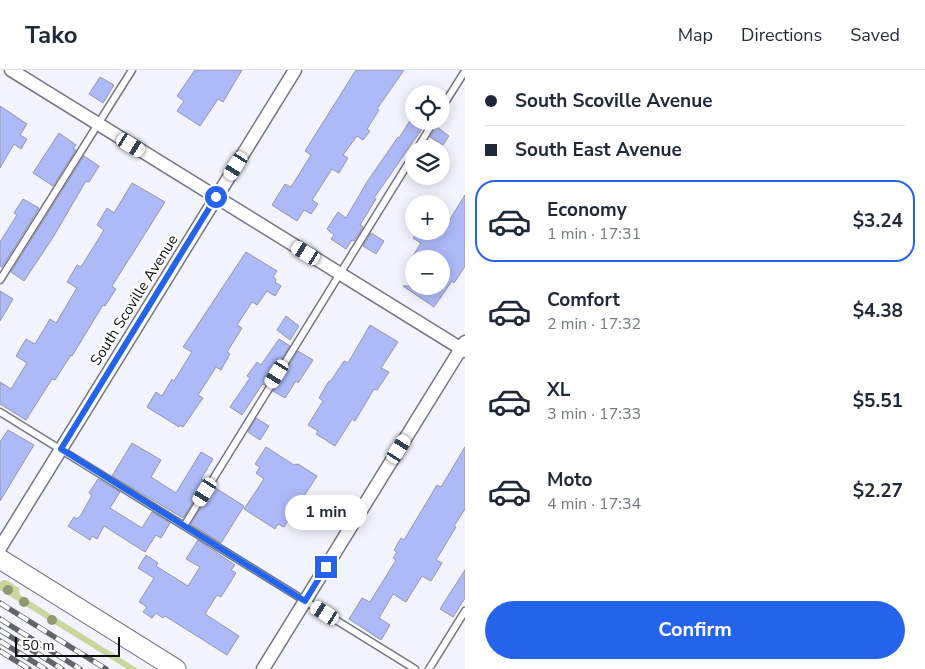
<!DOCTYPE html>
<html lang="en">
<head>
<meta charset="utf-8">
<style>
  body { margin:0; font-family:"Nunito Sans",sans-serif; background:#f2f2f3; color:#1f2937; height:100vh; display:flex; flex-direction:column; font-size:19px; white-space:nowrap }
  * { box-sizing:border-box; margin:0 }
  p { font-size:16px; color:#747a83 }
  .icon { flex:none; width:28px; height:28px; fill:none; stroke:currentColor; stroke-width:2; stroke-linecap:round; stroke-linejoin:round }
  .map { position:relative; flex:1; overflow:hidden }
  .details { display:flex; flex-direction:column; background:#fff; width:460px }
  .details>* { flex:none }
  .hud { display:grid; align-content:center; height:110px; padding:0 20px; background:#fff }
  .controls { position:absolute; left:405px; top:15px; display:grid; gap:10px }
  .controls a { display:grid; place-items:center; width:45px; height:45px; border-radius:50%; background:#fff; box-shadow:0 2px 12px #0003; font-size:25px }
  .scale { position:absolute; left:15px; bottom:12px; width:105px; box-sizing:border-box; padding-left:5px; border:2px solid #0d0e13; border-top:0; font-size:14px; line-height:18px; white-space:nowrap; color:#0d0e13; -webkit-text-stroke:4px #fff; paint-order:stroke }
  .end { position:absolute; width:22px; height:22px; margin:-11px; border:6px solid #2563eb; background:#fff; box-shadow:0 0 0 2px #fff }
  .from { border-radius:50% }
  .bubble { position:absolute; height:35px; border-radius:18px; background:#fff; box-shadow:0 2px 12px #0003; font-size:16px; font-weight:700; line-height:35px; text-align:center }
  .car { position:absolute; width:15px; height:30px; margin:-15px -8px; border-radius:6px; box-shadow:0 0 4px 1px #0007; background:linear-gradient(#fff 24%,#345 0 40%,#fff 0 76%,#345 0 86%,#fff 0) }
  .hud b { display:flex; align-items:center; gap:18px; height:48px; font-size:19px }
  .hud b+b { border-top:1px solid #e0e1e3 }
  .hud i { width:12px; height:12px; background:#1f2937 }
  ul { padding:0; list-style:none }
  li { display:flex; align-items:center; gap:15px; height:82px; margin:0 10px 8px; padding:0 10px; border:2px solid transparent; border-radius:20px }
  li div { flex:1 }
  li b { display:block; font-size:19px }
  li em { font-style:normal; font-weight:700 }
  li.current { border-color:#2563eb }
  li>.icon { width:45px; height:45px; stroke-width:1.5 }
  .action { display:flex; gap:10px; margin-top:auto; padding:10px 20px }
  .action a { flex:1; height:58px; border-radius:30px; background:#2563eb; color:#fff; font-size:20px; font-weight:700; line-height:58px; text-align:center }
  header { display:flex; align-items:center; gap:30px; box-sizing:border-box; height:70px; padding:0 25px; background:#fff; border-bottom:1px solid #e0e1e3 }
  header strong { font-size:24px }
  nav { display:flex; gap:28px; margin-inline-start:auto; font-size:18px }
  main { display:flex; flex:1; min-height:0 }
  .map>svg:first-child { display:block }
  .green { fill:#c8d79c }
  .building { fill:#aeb9f7; stroke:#9497a6 }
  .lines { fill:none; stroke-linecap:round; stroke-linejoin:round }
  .lane-casing { stroke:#737684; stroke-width:9 }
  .street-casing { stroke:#737684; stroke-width:15 }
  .secondary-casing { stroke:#737684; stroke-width:21 }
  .lane { stroke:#fff; stroke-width:6 }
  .street { stroke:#fff; stroke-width:12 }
  .secondary { stroke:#fff; stroke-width:19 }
  .rail-casing { stroke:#62646b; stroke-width:5.5 }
  .rail { stroke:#fff; stroke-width:4; stroke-dasharray:11; stroke-linecap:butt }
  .tree { fill:#919872 }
  .route { stroke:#2563eb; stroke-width:6 }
  .labels { text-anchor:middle; stroke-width:4.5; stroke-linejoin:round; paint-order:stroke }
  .street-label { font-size:15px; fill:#0d0e13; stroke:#fff }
</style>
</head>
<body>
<header>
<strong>Tako</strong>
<nav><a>Map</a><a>Directions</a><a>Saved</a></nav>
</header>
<main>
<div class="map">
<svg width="465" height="599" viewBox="0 0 465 599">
  <rect width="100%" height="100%" fill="#f1f3fd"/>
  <path class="green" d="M3,510h3l13,8 1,7 118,74h-11l-127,-79v-8z"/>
  <path class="building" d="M195,0h47l-19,32 -5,-3 -18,27 -23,-15 7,-10 -7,-5z
    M356,0h48l-27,39 2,1 -12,19 3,2 -7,9 -6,-4 -14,19 5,3 -9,15 -7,-4 -20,31 6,4 -7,10 -7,-4 -7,11 -25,-16 13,-21 6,3 20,-32 -6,-4z
    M100,7l14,8 -11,18 -14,-9z
    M0,36l27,18 -7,11 7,4 -6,10 -7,-5 -14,24z
    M411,49l13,7 -50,72 2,1 -16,26 3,2 -9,14 -2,-1 -6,9 -15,-10 3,-4 -7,-6 11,-17 8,6 21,-36 31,-45 1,1z
    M437,57l12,9 -6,9 -13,-8z
    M59,63l17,12 -3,4 3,1 -23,36 -20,-13z
    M84,86l15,10 -10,16 -3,-1 -34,58 -28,42 -13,-9z
    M132,113l33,19 -53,84 4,3 -11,17 -2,-1 -31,51 -1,-1 -16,25 -3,-1 -26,41 -26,-16v-22l11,7 16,-26 -11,-7 10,-17 9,5 15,-25 6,4 21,-35 -10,-6 10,-17 4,2 23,-37 -7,-5 10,-17 7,5z
    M465,125v71l-11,17 -2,-2 -18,26 -31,-21h38v-27h-30l10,-16 -8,-5 5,-7h12l9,6z
    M23,129l16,9 -37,59 -2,-1v-24l17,-27 -3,-2z
    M371,163l13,8 -8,13 -13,-8z
    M246,182l31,19 -4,6 3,2 -1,3 6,4 -6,10 -8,-5 -10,14 -5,-3 -15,23 5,3 -15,24 3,2 -9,16 -5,-3 -18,28 5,3 -20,29 -3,-2 -1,2 -32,-20 9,-15 6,4 10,-17 2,2 18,-29 -9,-5z
    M0,221l13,8 -13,22z
    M286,246l13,10 -9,14 -13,-10z
    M370,255l28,17 -17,26 8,4 -12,18 -3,-1 -19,32 -3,-2 -17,27 -19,-12 2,-3 -10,-6 15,-24 -4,-3 10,-17 1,1 14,-21 4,2z
    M279,269l11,7 -25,39 -2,-1 -2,2 -19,29 -12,-8 20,-29 -3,-2 10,-14 4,3z
    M298,281l15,9 -15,23 -2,-2 -11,17 -12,-7z
    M256,348l13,8 -9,14 -12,-8z
    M8,360l26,15 -34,56v-59z
    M132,373l29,17 -10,17 25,16 25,-41 12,7 -12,20 5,3 -23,36 -71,-42z
    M266,377l28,18 4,-1 19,12 -33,51 -6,-3 -3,5 -31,-20 20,-30 -8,-6 4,-6 -5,-3z
    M465,377v62l-11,17 2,1 -20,33 6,3 -11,18 -9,-5 -16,26 -13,-8 -14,24 11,7 -9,15 -32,-21 13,-21 8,4 26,-42 -3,-2 4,-6 -3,-2 7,-12 3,2 33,-55 4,2z
    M98,409l22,13 -10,16 32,20 10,-16 18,11 -9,15 -5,-3 -11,17 -41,-26 -7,13 -5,-3 -2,4 -22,-14 6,-9 3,2 4,-4 11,-20 -3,-2z
    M214,417l30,19 -23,37 -30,-19z
    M198,470l37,25 -4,5 5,3 -15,24 -4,-2 -12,19 34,22 -12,19 -62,-39 -2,2 -7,-5 -4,5 -9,-6 4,-5 -8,-5 15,-24 -16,-10 8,-13 12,8 -2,3 32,20 12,-19 -14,-8z
    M465,500v28l-12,19 -13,-8z"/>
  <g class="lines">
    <defs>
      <path id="lane" d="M441,39l24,-38
        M417,79l17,-28
        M0,210l132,-210
        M0,342l415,257
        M184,456l230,-372
        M429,599l36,-58"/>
      <path id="street" d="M11,0l454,281
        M0,478l295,-478
        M263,599l202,-327"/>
      <path id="secondary" d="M0,489l176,110"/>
    </defs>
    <use href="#lane" class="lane-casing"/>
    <use href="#street" class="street-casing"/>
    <use href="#secondary" class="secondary-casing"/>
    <use href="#lane" class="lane"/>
    <use href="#street" class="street"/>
    <use href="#secondary" class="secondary"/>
    <defs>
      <path id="rail" d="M0,533l106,66
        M0,549l80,50
        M0,560l62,39
        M0,571l45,28
        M0,581l29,18"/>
    </defs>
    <use href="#rail" class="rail-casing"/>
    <use href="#rail" class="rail"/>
  </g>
  <g class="tree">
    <circle cx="8" cy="520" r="5"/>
    <circle cx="24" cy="532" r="5"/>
    <circle cx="52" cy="550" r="5"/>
  </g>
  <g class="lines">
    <path class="route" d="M216,127l-155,252 244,152 21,-34"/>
  </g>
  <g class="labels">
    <g class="street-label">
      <text transform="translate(134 230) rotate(-58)" y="5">South Scoville Avenue</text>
    </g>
  </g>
</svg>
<div class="controls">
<a><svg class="icon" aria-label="locate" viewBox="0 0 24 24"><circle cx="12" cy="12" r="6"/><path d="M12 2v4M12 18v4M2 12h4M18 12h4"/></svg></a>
<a><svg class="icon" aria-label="layers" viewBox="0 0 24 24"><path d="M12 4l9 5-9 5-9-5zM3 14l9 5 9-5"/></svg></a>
<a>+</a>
<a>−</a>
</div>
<div class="scale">50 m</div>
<i class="end from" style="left:216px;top:127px"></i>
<i class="end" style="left:326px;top:497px"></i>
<div class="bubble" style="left:285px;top:425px;width:82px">1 min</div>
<i class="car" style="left:131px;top:75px;rotate:122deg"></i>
<i class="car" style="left:236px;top:96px;rotate:212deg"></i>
<i class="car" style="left:306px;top:183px;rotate:302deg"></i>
<i class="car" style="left:277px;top:304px;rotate:212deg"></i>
<i class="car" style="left:399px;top:379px;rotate:32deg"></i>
<i class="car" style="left:205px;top:422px;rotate:212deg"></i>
<i class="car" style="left:325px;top:543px;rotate:302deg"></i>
</div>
<section class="details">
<div class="hud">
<b><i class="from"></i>South Scoville Avenue</b>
<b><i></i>South East Avenue</b>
</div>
<ul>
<li class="current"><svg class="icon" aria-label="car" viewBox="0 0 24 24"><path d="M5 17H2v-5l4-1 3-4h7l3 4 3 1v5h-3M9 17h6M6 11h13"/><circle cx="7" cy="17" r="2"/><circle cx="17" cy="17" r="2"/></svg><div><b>Economy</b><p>1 min · 17:31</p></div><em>$3.24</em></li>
<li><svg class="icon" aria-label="car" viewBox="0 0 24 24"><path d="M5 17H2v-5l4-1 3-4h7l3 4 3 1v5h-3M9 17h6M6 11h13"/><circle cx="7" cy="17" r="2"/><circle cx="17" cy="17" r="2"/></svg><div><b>Comfort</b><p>2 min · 17:32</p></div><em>$4.38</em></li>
<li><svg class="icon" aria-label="car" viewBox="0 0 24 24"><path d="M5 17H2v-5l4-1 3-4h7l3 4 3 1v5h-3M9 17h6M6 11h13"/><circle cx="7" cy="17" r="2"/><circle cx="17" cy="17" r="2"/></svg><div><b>XL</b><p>3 min · 17:33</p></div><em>$5.51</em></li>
<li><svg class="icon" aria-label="car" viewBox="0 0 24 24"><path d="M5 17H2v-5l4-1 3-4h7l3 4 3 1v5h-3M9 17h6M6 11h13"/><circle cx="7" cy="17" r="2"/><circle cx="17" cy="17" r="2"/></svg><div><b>Moto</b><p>4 min · 17:34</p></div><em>$2.27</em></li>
</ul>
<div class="action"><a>Confirm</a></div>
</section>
</main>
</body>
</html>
